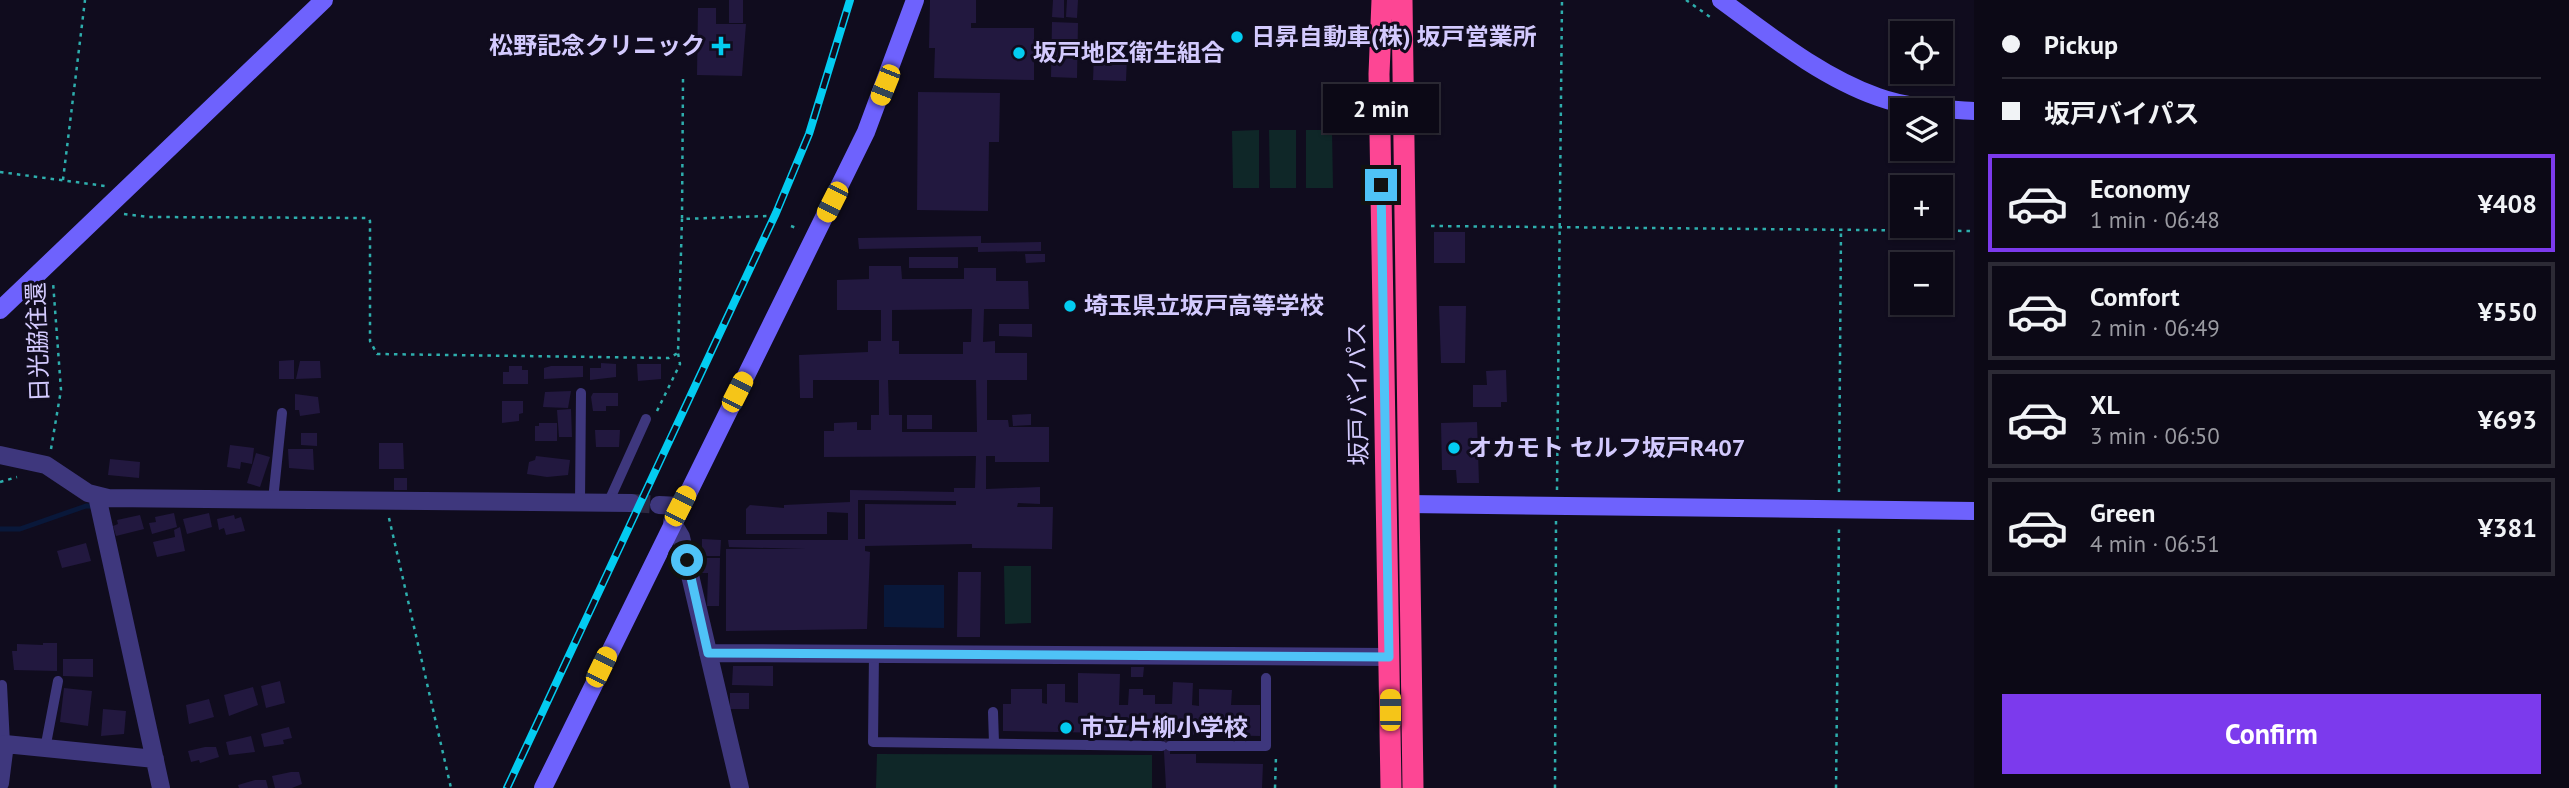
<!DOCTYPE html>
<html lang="en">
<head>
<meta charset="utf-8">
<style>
  body { margin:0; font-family:"PT Sans","Noto Sans JP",sans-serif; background:#1a1723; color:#f1f3f6; height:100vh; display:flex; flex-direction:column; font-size:26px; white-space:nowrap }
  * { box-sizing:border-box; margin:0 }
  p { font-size:23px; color:#9a9aa1 }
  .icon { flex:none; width:38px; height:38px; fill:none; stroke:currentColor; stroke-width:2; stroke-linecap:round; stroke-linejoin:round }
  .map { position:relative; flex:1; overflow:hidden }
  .drawer { display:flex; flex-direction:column; background:#0c0916; width:595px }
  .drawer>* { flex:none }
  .banner { display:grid; align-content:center; height:154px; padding:0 28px; background:#0c0916 }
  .buttons { position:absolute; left:1890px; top:21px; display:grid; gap:14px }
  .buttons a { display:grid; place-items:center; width:63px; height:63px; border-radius:0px; background:#0c0916; box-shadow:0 2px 5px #0004,0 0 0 2px #2c2a35; font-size:35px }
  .end { position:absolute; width:32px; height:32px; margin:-16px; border:9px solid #4fc3f7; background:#111; box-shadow:0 0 0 4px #111 }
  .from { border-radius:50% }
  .bubble { position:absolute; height:49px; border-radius:0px; background:#0c0916; box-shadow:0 2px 5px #0004,0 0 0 2px #2c2a35; font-size:23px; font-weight:600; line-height:49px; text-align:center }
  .car { position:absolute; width:21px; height:42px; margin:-21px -10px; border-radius:9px; box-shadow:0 0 5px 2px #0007; background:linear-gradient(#f5c518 24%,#345 0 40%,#f5c518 0 76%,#345 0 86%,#f5c518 0) }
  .banner b { display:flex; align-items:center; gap:24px; height:66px; font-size:26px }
  .banner b+b { border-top:2px solid #2c2a35 }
  .banner i { width:18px; height:18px; background:#f1f3f6 }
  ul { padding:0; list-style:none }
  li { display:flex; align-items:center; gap:21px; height:98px; margin:0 14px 10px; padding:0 14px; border:4px solid #2c2a35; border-radius:0px }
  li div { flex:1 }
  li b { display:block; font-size:26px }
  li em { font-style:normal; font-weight:600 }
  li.selected { border-color:#7c3aed }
  li>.icon { width:63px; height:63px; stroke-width:1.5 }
  .button { display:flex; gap:14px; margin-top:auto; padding:14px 28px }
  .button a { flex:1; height:80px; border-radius:0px; background:#7c3aed; color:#fff; font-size:28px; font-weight:600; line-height:80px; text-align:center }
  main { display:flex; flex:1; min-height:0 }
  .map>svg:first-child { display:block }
  .green { fill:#0f2728 }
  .water { fill:#09183a }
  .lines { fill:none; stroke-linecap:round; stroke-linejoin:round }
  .stream { stroke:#09183a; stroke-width:5 }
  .building { fill:#22183f; fill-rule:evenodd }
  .street-tunnel { stroke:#2d2840; stroke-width:18; stroke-dasharray:18 9; stroke-linecap:butt }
  .path { stroke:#2eaead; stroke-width:2.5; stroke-dasharray:3.5 5; stroke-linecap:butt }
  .lane { stroke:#3e377d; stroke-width:10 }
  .street { stroke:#3e377d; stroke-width:18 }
  .secondary { stroke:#6e62fd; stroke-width:18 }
  .highway { stroke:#fd4694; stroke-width:21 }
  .rail-casing { stroke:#03ccf1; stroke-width:8 }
  .rail { stroke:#100c1e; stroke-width:5; stroke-dasharray:16; stroke-linecap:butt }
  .route { stroke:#4fc3f7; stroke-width:9 }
  .poi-dot { fill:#03ccf1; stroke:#100c1e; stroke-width:2.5 }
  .labels { text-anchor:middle; stroke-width:6; stroke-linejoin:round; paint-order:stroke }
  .poi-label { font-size:24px; font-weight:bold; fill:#d3cafe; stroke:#100c1e; text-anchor:start }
  .street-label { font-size:24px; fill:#d3cafe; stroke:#100c1e }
</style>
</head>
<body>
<main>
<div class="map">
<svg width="1974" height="788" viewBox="0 0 1974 788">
  <rect width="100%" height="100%" fill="#100c1e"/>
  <path class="green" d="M1259,130v58h-26l-1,-57z
    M1296,130v58h-26l-1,-58z
    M1306,130h26l1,58h-27z
    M1004,566h27v57l-26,1z
    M877,754l275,1v33h-276z"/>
  <path class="water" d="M884,585h60v43l-60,-1z"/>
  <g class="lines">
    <path class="stream" d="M0,529h20l66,-23h11"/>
  </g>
  <path class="building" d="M729,0h14v23h-14z
    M930,0h46v23h-5v5h63v52l-100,-2 1,-30h-6z
    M1053,0h11v18l-12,-1z
    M1067,0h11l-1,18 -11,-1z
    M698,8h18v16h30l-4,52 -45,-1z
    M1052,22l26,1 -1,55 -26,-1z
    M1094,55l33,1 -1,25 -33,-1z
    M918,92l82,1 -1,49h-10l-1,69 -71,-1z
    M1434,232h31v31h-31z
    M981,236v7l60,-1v9l-63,1v-5l-119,2 -1,-11z
    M1025,254h20v8l-19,1z
    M909,257h49v11h-49z
    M869,266h32l1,13h62v-11h32v13h32l1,28h-45l-1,33 12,-1v12h32v27h-40v40h21l1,7h40v35h-54v-6h-9v33l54,-2v17l-22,-1 -1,4h36l-1,42 -80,-1v-4l-107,2v5l5,1 -3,77 -141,2v-82h80l-77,-2 -1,-7h120v-27l-21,-1v22h-81v-25l4,-4 34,3v-3l66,-3v-12l104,2v-4h21l1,-32 -152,1v-26h10v-8l23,-1v8h14v-15h8v-35h-66v18h-13l-1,-43 69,-3v-11h13v-31h-44v-30l32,-1zM972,309l-1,33h-8v12h-64v-13h-7v-31zM888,380h88l1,52h-75v-17h-13zM858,500l98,1v4l-91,-1v35h-7z
    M1439,306h27l-1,57h-24z
    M999,324h33v13l-33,-1z
    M294,360v19h-15v-18z
    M300,361h20l1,17 -25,1z
    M601,363l15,1v13l-26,3v-12h11z
    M637,364h24v15l-23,2z
    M509,366h13v4h6v14h-25v-12h6z
    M551,366h32v11l-39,2v-11z
    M1506,370l1,32h-6v5h-28v-22h14l-1,-14z
    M571,391l-3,17 -25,-1 2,-15z
    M593,393h25v13h-12v5h-13l-2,-14z
    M295,394l23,3 2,16 -20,3 -1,-6h-4z
    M502,401h21v12l-4,1v7l-17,2z
    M571,409l1,28h-13l-2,-27z
    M1031,414v11l-18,1 -1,-11z
    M907,415h25v14h-25z
    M1477,422l2,61h-22l-1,-13h-14l-1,-47z
    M539,423h18v18h-22v-15h4z
    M595,430h25l-1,17h-23z
    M301,433h16v13l-16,-1z
    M379,443h24l1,26h-25z
    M230,445l24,3 -2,16 -11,-2 -1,7 -13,-2z
    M288,449h25l1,21 -25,-2z
    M256,453l14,4 -10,30 -13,-4z
    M536,456l34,4 -2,15 -21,2 -20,-3 2,-12 6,-2z
    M110,459l30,3 -1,16 -31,-3z
    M394,478h13v12h-13z
    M174,513l3,14 -25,7 -3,-11 7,-1 -1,-5z
    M209,513l3,14 -25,7 -4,-15z
    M140,515l4,14 -28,7 -3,-10 5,-2 -1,-4z
    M234,515l1,4 6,-2 4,14 -19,4 -2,-7 -5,2 -2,-11z
    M180,527l5,24 -28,6 -4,-15 22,-5 -1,-7z
    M702,539l19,1 -1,16h-18z
    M86,543l5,18 -29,7 -5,-17z
    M702,558h18l-1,48h-12l1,-33h-7z
    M958,572h23l-1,65h-23z
    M43,643h14v28l-43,-1 -2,-19h5v-7l26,1z
    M63,659h30v18l-30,-1z
    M733,666h40v20l-41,-1z
    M1131,667h13l-1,10h-12z
    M1078,673l42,1 -1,31h9l1,-16h14v6h12v9h17l1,-22 20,1 -1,22 7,1v-17l33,1 -1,15h29v31l-89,-2 -1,20h26v9l67,1 -1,24h-96l-3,-54 -160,-3v-27h8v-15h31v14l5,1v-20h18v18l13,1z
    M280,681l5,22 -19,5 -5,-22z
    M253,687l5,18 -29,11 -5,-21z
    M64,688l28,3 -4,35 -28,-4z
    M730,693h19v16h-19z
    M209,699l5,18 -25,7 -3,-19z
    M103,709l23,2 -2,23 -23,2z
    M289,727l3,11 -9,2 1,4 -20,3 -3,-13z
    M251,736l4,16 -26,3 -3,-13z
    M205,747h11l3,10 -19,6 -1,-3 -8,2 -3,-11z
    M291,772h8l3,12 -10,4h-17l-3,-12z
    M255,780h11l2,8h-29l-1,-3z"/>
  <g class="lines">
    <path class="street-tunnel" d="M632,503l27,2"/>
    <path class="path" d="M1686,0l27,19
      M683,79l-1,140 85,-3
      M0,172l105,14
      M63,180l22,-180
      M124,214l24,3 220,1 2,3v120l7,13 292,4 9,-5 4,-134
      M791,226l8,3
      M1431,226l543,5
      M657,411l23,-47 -2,-11
      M51,449l10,-59 -8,-108
      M0,482l17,-5
      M1557,490l5,-490
      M1839,492l2,-263
      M389,518l62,270
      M1275,788l1,-32
      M1555,788l1,-267
      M1836,788l3,-261"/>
    <path class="lane" d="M273,500l9,-87
      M580,501l1,-108
      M609,501l37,-82
      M874,653l-1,89 289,4
      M993,712l1,31
      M0,742l5,2 -3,-59
      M1170,746h96v-68
      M45,749l13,-68"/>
    <path class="street" d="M0,455l46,10 42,28 20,5 524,5
      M97,496l64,292
      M659,505l20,1
      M672,522l9,15 59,251
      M708,653l681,4
      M0,783l5,-39 150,15"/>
    <path class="secondary" d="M1721,0c48,35 100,77 157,97 30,11 64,12 96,14
      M0,310l324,-310
      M1408,504l566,7
      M543,788l323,-656 49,-132"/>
    <path class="highway" d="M1382,0l-3,74 12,714
      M1402,0l11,788"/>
    <defs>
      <path id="rail" d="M507,788l269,-575 33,-79 41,-134"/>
    </defs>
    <use href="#rail" class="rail-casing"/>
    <use href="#rail" class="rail"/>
  </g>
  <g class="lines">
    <path class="route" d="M687,560l21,93 681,4 -8,-472"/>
  </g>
  <g class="poi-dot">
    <circle cx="1237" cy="37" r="7"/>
    <path d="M717.5 35.5h7v7h7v7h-7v7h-7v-7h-7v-7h7z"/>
    <circle cx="1019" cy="53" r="7"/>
    <circle cx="1070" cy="306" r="7"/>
    <circle cx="1454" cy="448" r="7"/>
    <circle cx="1066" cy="728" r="7"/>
  </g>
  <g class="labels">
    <g class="poi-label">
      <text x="1251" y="45">日昇自動車(株) 坂戸営業所</text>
      <text x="705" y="54" text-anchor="end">松野記念クリニック</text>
      <text x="1033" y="61">坂戸地区衛生組合</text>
      <text x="1084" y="314">埼玉県立坂戸高等学校</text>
      <text x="1468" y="456">オカモト セルフ坂戸R407</text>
      <text x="1080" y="736">市立片柳小学校</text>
    </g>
    <g class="street-label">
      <text transform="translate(38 342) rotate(-92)" y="8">日光脇往還</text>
      <text transform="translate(1358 394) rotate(-91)" y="8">坂戸バイパス</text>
    </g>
  </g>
</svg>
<div class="buttons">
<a><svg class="icon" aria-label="locate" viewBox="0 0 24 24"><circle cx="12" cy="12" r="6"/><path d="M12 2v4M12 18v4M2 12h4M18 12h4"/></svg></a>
<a><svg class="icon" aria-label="layers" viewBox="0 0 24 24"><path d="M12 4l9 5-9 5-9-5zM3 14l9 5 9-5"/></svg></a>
<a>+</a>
<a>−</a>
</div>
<i class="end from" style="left:687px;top:560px"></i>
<i class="end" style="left:1381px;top:185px"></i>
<div class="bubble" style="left:1323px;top:84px;width:116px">2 min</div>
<i class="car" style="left:885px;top:85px;rotate:202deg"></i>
<i class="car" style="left:832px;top:202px;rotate:207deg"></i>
<i class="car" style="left:737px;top:392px;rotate:27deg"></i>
<i class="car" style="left:680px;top:506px;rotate:27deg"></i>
<i class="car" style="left:601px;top:667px;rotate:26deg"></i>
<i class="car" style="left:1390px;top:710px;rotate:0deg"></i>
</div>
<section class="drawer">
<div class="banner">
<b><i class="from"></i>Pickup</b>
<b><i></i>坂戸バイパス</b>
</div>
<ul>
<li class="selected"><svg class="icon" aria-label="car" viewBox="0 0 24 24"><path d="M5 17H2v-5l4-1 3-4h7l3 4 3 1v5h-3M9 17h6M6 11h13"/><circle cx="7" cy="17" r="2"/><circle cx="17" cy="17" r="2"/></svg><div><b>Economy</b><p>1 min · 06:48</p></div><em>¥408</em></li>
<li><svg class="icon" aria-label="car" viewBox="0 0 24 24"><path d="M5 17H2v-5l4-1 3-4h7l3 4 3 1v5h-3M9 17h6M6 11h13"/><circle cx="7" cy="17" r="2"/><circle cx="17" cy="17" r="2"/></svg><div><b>Comfort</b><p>2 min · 06:49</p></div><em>¥550</em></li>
<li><svg class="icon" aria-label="car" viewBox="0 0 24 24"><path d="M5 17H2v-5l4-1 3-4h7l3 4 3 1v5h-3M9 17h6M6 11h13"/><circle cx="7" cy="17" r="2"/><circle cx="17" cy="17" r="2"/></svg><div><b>XL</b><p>3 min · 06:50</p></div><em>¥693</em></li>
<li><svg class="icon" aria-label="car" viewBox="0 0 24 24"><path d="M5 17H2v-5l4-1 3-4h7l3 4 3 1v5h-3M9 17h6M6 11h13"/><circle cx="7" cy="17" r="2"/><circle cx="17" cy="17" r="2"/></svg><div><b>Green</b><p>4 min · 06:51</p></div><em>¥381</em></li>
</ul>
<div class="button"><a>Confirm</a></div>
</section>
</main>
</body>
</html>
